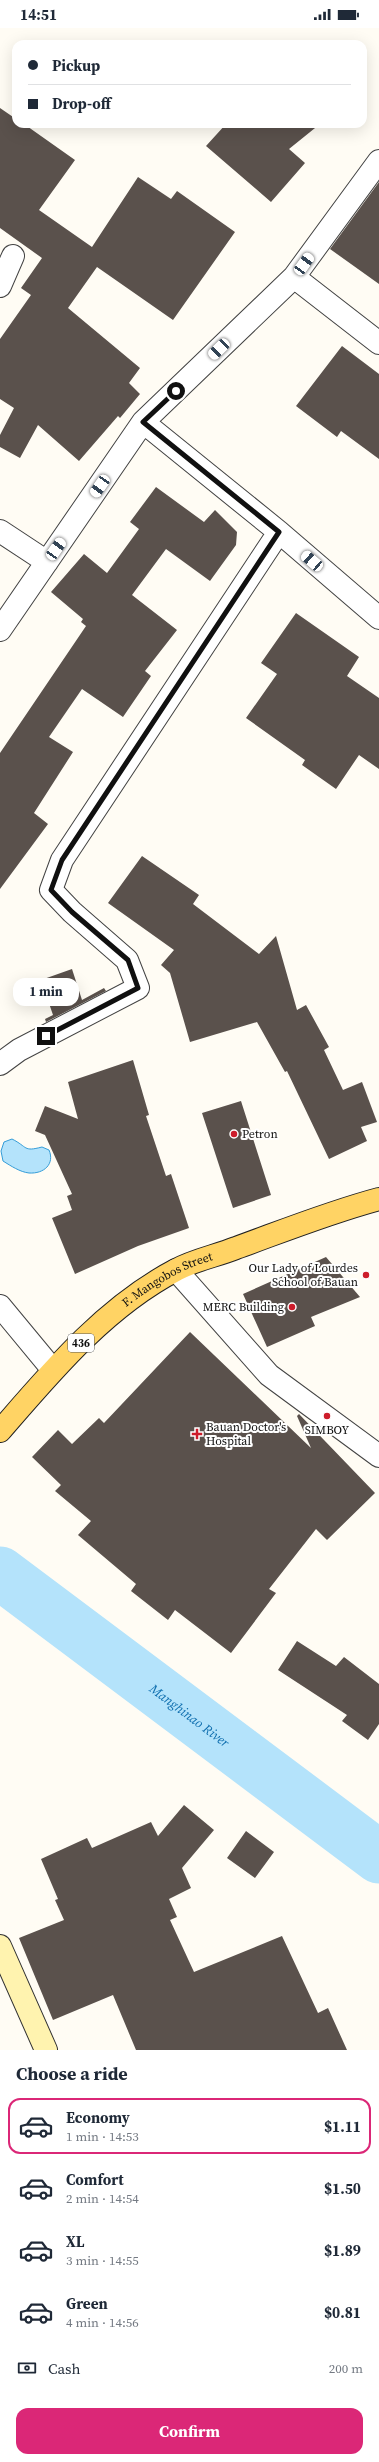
<!DOCTYPE html>
<html lang="en">
<head>
<meta charset="utf-8">
<style>
  body { margin:0; font-family:"Source Serif 4",serif; background:#f2f2f3; color:#1f2937; height:100vh; display:flex; flex-direction:column; font-size:15px; white-space:nowrap }
  * { box-sizing:border-box; margin:0 }
  p { font-size:13px; color:#747a83 }
  .icon { flex:none; width:22px; height:22px; fill:none; stroke:currentColor; stroke-width:2; stroke-linecap:round; stroke-linejoin:round }
  .map { position:relative; height:2022px; overflow:hidden }
  .sheet { display:flex; flex-direction:column; background:#fff; flex:1 }
  .sheet>* { flex:none }
  .guide { position:absolute; left:12px; top:12px; width:355px; height:88px; border-radius:12px; box-shadow:0 4px 16px #0002; display:grid; align-content:center; height:88px; padding:0 16px; background:#fff }
  .end { position:absolute; width:18px; height:18px; margin:-9px; border:5px solid #101010; background:#fff; box-shadow:0 0 0 2px #fff }
  .from { border-radius:50% }
  .bubble { position:absolute; height:28px; border-radius:12px; background:#fff; box-shadow:0 4px 16px #0002; font-size:13px; font-weight:700; line-height:28px; text-align:center }
  .car { position:absolute; width:12px; height:24px; margin:-12px -6px; border-radius:5px; box-shadow:0 0 3px 1px #0007; background:linear-gradient(#fff 24%,#345 0 40%,#fff 0 76%,#345 0 86%,#fff 0) }
  .guide b { display:flex; align-items:center; gap:14px; height:38px; font-size:15px }
  .guide b+b { border-top:1px solid #e0e1e3 }
  .guide i { width:10px; height:10px; background:#1f2937 }
  ul { padding:0; list-style:none }
  li { display:flex; align-items:center; gap:12px; height:56px; margin:0 8px 6px; padding:0 8px; border:2px solid transparent; border-radius:12px }
  li div { flex:1 }
  li b { display:block; font-size:15px }
  li em { font-style:normal; font-weight:700 }
  li.current { border-color:#db2777 }
  li>.icon { width:36px; height:36px; stroke-width:1.5 }
  h2 { padding:0 16px; font-size:18px; line-height:48px }
  .pay { display:flex; align-items:center; gap:10px; height:44px; padding:0 16px; font-size:15px }
  .pay p { margin-inline-start:auto }
  .button { display:flex; gap:8px; margin-top:auto; padding:8px 16px }
  .button a { flex:1; height:46px; border-radius:12px; background:#db2777; color:#fff; font-size:16px; font-weight:700; line-height:46px; text-align:center }
  .status { display:flex; justify-content:space-between; align-items:center; height:28px; padding:0 20px; background:#fff; direction:ltr }
  .status svg { height:11px; fill:currentColor }
  .map>svg:first-child { display:block }
  .water { fill:#b4e3fb; stroke:#359dd8 }
  .lines { fill:none; stroke-linecap:round; stroke-linejoin:round }
  .river { stroke:#b4e3fb; stroke-width:53 }
  .building { fill:#5a514c }
  .minor-casing { stroke:#434343; stroke-width:24 }
  .secondary-casing { stroke:#323232; stroke-width:24 }
  .primary-casing { stroke:#212121; stroke-width:24 }
  .minor { stroke:#fff; stroke-width:22 }
  .secondary { stroke:#fff3af; stroke-width:22 }
  .primary { stroke:#ffd364; stroke-width:22 }
  .route { stroke:#101010; stroke-width:5 }
  .poi-dot { fill:#cd1c2b; stroke:#fff; stroke-width:1.5 }
  .labels { text-anchor:middle; stroke-width:4; stroke-linejoin:round; paint-order:stroke }
  .shield { fill:#fff; stroke:#585858; stroke-width:1 }
  .shield-label { font-size:11px; font-weight:bold; fill:#101010 }
  .poi-label { font-size:12px; fill:#101010; stroke:#fff; text-anchor:start }
  .street-label { font-size:12px; fill:#101010; stroke:#fff }
  .water-label { font-size:13px; font-style:italic; fill:#0e6eae; stroke:#fff }
</style>
</head>
<body>
<div class="status"><b>14:51</b><svg viewBox="0 0 49 12"><path d="M0 12V9h3v3zM5 12V6h3v6zM10 12V3h3v9zM15 12V0h3v12zM26 1h20v11H26zM47 4h2v5h-2z"/></svg></div>
<div class="map">
<svg width="379" height="2022" viewBox="0 0 379 2022">
  <rect width="100%" height="100%" fill="#fffcf4"/>
  <path class="water" d="M12,1111c16,8 11,13 30,8l7,3c6,14 -5,24 -20,23 -9,-1 -18,-7 -26,-12l-2,-10 3,-9z"/>
  <g class="lines">
    <path class="river" id="s1" d="M0,1545l379,284"/>
  </g>
  <path class="building" d="M0,80l16,11v5h8l51,36 -36,50 53,37 46,-70 33,22 6,-8 58,41 -62,88 -76,-53 -29,41 72,60 -11,15 11,11 -20,24 -2,-2 -39,45 -41,-36 -18,33 -20,-11v-12l14,-27 -14,-9v-60l31,-44 -10,-7 21,-30 -42,-30z
    M226,96h94l-31,25 16,14 -34,39 -65,-56z
    M379,154v102l-49,-35z
    M342,318l37,28v85l-38,-28 -4,6 -41,-31z
    M156,459l48,35 11,-12 22,22 -1,13 -26,36 -44,-32 -34,46 45,35 -32,41 6,5 -28,41 -41,-28 -33,48 24,15 -39,61 14,11 -48,65v-136l86,-127 -5,-4 2,-3 -32,-27 33,-38 23,19 32,-44 -9,-7z
    M296,585l63,44 -12,19 32,22v71l-20,-14 -23,34 -34,-24 3,-5 -59,-42 31,-44 -16,-11z
    M142,828l57,39 -6,9 66,50 17,-18 21,74 9,-5 23,42 -5,3 19,40 19,-8 15,40 -16,5 6,14 -38,18 -42,-88 -2,1 -28,-50 -67,20 -20,-69 -9,-8 13,-15 -66,-47z
    M72,941l10,31 22,-12 2,3 -60,31 -1,-3 8,-4 -12,-35z
    M133,1032l16,55 -3,1 20,60 5,-2 18,54 -51,18 -63,28 -23,-56 20,-8 -5,-14 5,-2 -27,-59 -10,-4 10,-25 33,13 -10,-37z
    M241,1073l30,94 -38,13 -31,-95z
    M326,1229l34,40 -49,20 4,9 -48,21 -24,-53z
    M190,1304l121,116 -14,-32 2,-2 76,79 -48,47 -11,-11 -47,60 7,4 -45,60 -56,-43 -7,10 -37,-29 5,-7 -58,-49 13,-14 -36,-30 6,-6 -29,-28 26,-27 14,14 27,-26 5,5z
    M297,1613l39,25 8,-9 35,27v40l-11,16 -26,-19 5,-6 -69,-45z
    M184,1777l30,25 -32,38 9,20 -22,11 8,18 -7,3 24,52 88,-36 36,77 10,-5 19,42h-211l-23,-55 -60,25 -34,-82 45,-18 -9,-20 3,-1 -17,-40 46,-21 5,10 59,-26 7,14z
    M246,1803l28,21 -19,26 -28,-20z"/>
  <g class="lines">
    <defs>
      <path id="minor" d="M294,249l85,66
        M0,258l13,-30
        M143,394l136,110 100,86
        M0,503l47,31
        M0,602l143,-208 151,-145 85,-116
        M0,1036l19,-14 119,-62 -11,-28 -55,-48 -21,-22 11,-30 217,-328
        M176,1242l93,105 110,81
        M0,1278l53,64"/>
      <path id="secondary" d="M0,1918l46,104"/>
      <g id="primary">
        <path id="s2" d="M0,1403c51,-59 105,-124 176,-161 18,-10 40,-14 60,-22 47,-17 94,-36 143,-49"/>
      </g>
    </defs>
    <use href="#minor" class="minor-casing"/>
    <use href="#secondary" class="secondary-casing"/>
    <use href="#primary" class="primary-casing"/>
    <use href="#minor" class="minor"/>
    <use href="#secondary" class="secondary"/>
    <use href="#primary" class="primary"/>
  </g>
  <g class="lines">
    <path class="route" d="M46,1008l92,-48 -10,-28 -56,-48 -21,-22 11,-30 217,-328 -136,-110 33,-31"/>
  </g>
  <g class="poi-dot">
    <circle cx="234" cy="1106" r="4"/>
    <circle cx="366" cy="1247" r="4"/>
    <circle cx="292" cy="1279" r="4"/>
    <circle cx="327" cy="1388" r="4"/>
    <path d="M195 1400h4v4h4v4h-4v4h-4v-4h-4v-4h4z"/>
  </g>
  <g class="labels">
    <rect class="shield" x="68" y="1306" width="26" height="18" rx="3"/>
    <g class="shield-label">
      <text x="81" y="1319">436</text>
    </g>
    <g class="poi-label">
      <text x="242" y="1110">Petron</text>
      <text x="358" y="1244" text-anchor="end">Our Lady of Lourdes<tspan x="358" dy="14">School of Bauan</tspan></text>
      <text x="284" y="1283" text-anchor="end">MERC Building</text>
      <text x="206" y="1403">Bauan Doctor's<tspan x="206" dy="14">Hospital</tspan></text>
      <text x="327" y="1406" text-anchor="middle">SIMBOY</text>
    </g>
    <g class="street-label">
      <text dy="4" stroke="none"><textPath href="#s2" startOffset="228">F. Mangobos Street</textPath></text>
    </g>
    <g class="water-label">
      <text dy="5" stroke="none"><textPath href="#s1" startOffset="237">Manghinao River</textPath></text>
    </g>
  </g>
</svg>
<i class="end from" style="left:176px;top:363px"></i>
<i class="end" style="left:46px;top:1008px"></i>
<div class="bubble" style="left:13px;top:950px;width:66px">1 min</div>
<i class="car" style="left:304px;top:236px;rotate:36deg"></i>
<i class="car" style="left:219px;top:321px;rotate:226deg"></i>
<i class="car" style="left:100px;top:458px;rotate:215deg"></i>
<i class="car" style="left:56px;top:521px;rotate:35deg"></i>
<i class="car" style="left:312px;top:533px;rotate:311deg"></i>
<div class="guide">
<b><i class="from"></i>Pickup</b>
<b><i></i>Drop-off</b>
</div>
</div>
<section class="sheet">
<h2>Choose a ride</h2>
<ul>
<li class="current"><svg class="icon" aria-label="car" viewBox="0 0 24 24"><path d="M5 17H2v-5l4-1 3-4h7l3 4 3 1v5h-3M9 17h6M6 11h13"/><circle cx="7" cy="17" r="2"/><circle cx="17" cy="17" r="2"/></svg><div><b>Economy</b><p>1 min · 14:53</p></div><em>$1.11</em></li>
<li><svg class="icon" aria-label="car" viewBox="0 0 24 24"><path d="M5 17H2v-5l4-1 3-4h7l3 4 3 1v5h-3M9 17h6M6 11h13"/><circle cx="7" cy="17" r="2"/><circle cx="17" cy="17" r="2"/></svg><div><b>Comfort</b><p>2 min · 14:54</p></div><em>$1.50</em></li>
<li><svg class="icon" aria-label="car" viewBox="0 0 24 24"><path d="M5 17H2v-5l4-1 3-4h7l3 4 3 1v5h-3M9 17h6M6 11h13"/><circle cx="7" cy="17" r="2"/><circle cx="17" cy="17" r="2"/></svg><div><b>XL</b><p>3 min · 14:55</p></div><em>$1.89</em></li>
<li><svg class="icon" aria-label="car" viewBox="0 0 24 24"><path d="M5 17H2v-5l4-1 3-4h7l3 4 3 1v5h-3M9 17h6M6 11h13"/><circle cx="7" cy="17" r="2"/><circle cx="17" cy="17" r="2"/></svg><div><b>Green</b><p>4 min · 14:56</p></div><em>$0.81</em></li>
</ul>
<div class="pay"><svg class="icon" aria-label="cash" viewBox="0 0 24 24"><path d="M3 7h18v10H3z"/><circle cx="12" cy="12" r="2"/></svg>Cash<p>200 m</p></div>
<div class="button"><a>Confirm</a></div>
</section>
</body>
</html>
